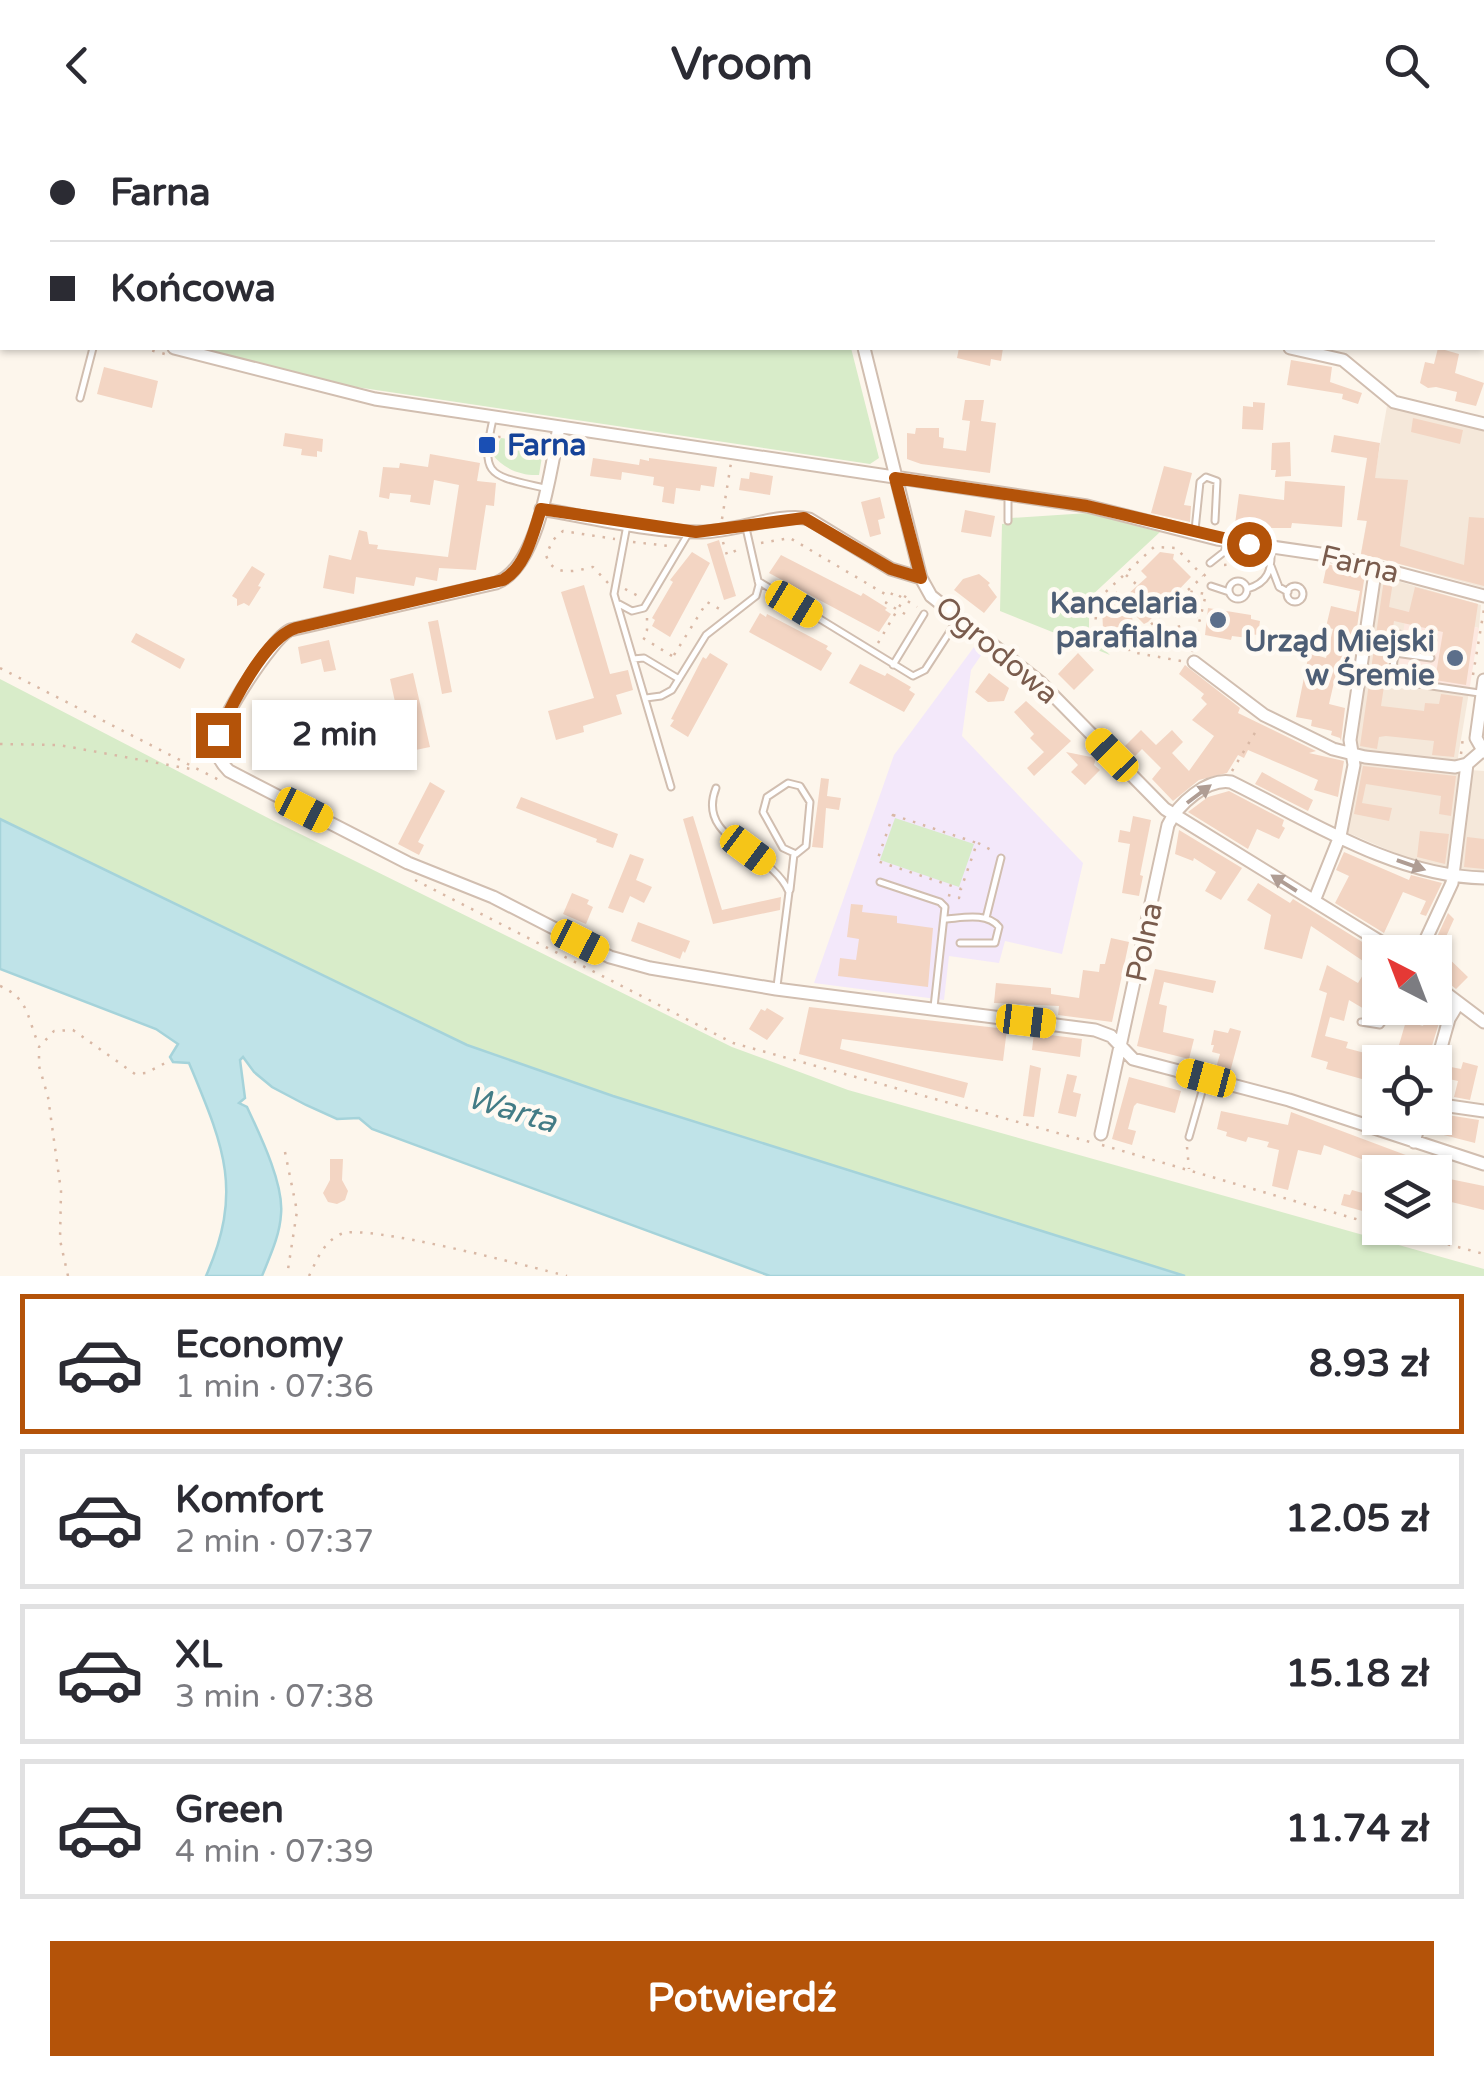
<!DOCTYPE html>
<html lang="pl">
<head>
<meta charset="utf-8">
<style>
  body { margin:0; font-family:"Varela Round",sans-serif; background:#f2f2f3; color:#2b2b33; height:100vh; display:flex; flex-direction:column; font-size:38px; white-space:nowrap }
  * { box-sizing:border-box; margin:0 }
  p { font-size:32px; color:#7c7c81 }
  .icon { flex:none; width:55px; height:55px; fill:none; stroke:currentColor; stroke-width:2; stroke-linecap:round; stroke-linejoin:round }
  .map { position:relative; height:1146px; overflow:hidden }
  .panel { display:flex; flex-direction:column; background:#fff; flex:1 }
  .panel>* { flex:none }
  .guide { position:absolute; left:0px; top:0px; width:1485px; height:220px; box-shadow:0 2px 8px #0004; display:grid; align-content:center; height:220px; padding:0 50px; background:#fff }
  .needle { width:65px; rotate:318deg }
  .buttons { position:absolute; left:1362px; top:805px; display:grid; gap:20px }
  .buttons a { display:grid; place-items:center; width:90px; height:90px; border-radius:0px; background:#fff; box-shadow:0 2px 8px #0004; font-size:50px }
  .end { position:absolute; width:45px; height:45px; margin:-22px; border:12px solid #b45309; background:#fff; box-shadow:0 0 0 5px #fff }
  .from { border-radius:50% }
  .bubble { position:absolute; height:70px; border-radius:0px; background:#fff; box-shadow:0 2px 8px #0004; font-size:32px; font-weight:800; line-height:70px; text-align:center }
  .car { position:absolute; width:30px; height:60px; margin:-30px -15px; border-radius:12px; box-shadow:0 0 8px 2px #0007; background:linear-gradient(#f5c518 24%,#345 0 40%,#f5c518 0 76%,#345 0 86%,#f5c518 0) }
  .guide b { display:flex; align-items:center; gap:35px; height:95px; font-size:38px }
  .guide b+b { border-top:2px solid #e1e1e2 }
  .guide i { width:25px; height:25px; background:#2b2b33 }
  ul { padding:18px 0 0; list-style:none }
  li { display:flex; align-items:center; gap:30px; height:140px; margin:0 20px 15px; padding:0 30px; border:5px solid #e1e1e2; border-radius:0px }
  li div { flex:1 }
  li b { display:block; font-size:38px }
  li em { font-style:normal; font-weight:800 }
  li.on { border-color:#b45309 }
  li>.icon { width:90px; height:90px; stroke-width:1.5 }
  .cta { display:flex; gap:20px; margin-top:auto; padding:20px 50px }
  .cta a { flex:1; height:115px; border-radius:0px; background:#b45309; color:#fff; font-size:40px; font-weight:800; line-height:115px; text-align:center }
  header { display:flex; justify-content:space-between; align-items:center; height:130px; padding:0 50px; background:#fff; font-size:45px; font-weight:800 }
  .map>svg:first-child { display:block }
  .residential { fill:#f5e8da }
  .commercial { fill:#fde8e0 }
  .education { fill:#f3e8fa }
  .green { fill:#d8ecc9 }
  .water { fill:#bfe3e8; stroke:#a5d3da; stroke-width:2.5 }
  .building { fill:#f3d5c3 }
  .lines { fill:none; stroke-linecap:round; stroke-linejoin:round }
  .service-casing { stroke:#d1beb0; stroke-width:9 }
  .minor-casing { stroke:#d1beb0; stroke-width:15 }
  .path { stroke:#d9b8a5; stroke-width:2.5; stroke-dasharray:2.5 8; stroke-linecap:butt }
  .service { stroke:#fff; stroke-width:5 }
  .minor { stroke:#fff; stroke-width:11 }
  .oneway { fill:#af9d94 }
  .route { stroke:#b45309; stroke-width:12 }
  .transit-dot { fill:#1a4fb4; stroke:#fffaf3; stroke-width:4 }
  .service-dot { fill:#5c6f8a; stroke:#fffaf3; stroke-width:4 }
  .labels { text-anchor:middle; stroke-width:9; stroke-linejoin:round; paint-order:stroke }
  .transit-label { font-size:30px; font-weight:bold; fill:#164399; stroke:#fffaf3; text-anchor:start }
  .street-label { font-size:30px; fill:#7a5c4d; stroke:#fffaf3 }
  .service-label { font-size:30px; font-weight:bold; fill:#4e5e75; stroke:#fffaf3; text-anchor:end }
  .water-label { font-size:32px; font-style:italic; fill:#437c86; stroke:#fffaf3 }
</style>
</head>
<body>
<header><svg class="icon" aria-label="back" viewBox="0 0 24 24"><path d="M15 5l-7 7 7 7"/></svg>Vroom<svg class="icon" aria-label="search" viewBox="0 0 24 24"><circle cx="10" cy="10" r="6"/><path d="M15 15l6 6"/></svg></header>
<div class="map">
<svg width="1484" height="1146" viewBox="0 0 1484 1146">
  <rect width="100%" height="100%" fill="#fdf6ec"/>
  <path class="residential" d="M1387,276l97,25v157l-123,-35z
    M1380,446l101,29 -2,23 -72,-16 62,80 -12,71 -99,-13 -2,-4z
    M1357,632l105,12 8,-4 14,1v100l-29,-1 -41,-9 -68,-29z"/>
  <path class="commercial" d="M1406,481l73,17 -10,64 -72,-12z"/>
  <path class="education" d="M974,517l8,7 -11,16 -9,66 121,127 -21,91 -57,-13 -6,22 -50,-7 -5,44 -130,-17 80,-228z"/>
  <path class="green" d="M0,0h623l1,2h-622v161z
    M203,218h648l28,110 -9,6 -534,-80z
    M501,308l43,6 -5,31c-17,1 -36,-6 -47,-21z
    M1088,383l72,19 -71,66v37l21,20 -110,-44 2,-87 9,-1v-5z
    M0,549l274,142 458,226 116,43 636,179v7h-299l-572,-180 -146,-51 -467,-226z
    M895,688l79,26 -15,43 -79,-27z"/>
  <path class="water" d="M0,689l467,226 146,51 572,180h-415l-398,-147 -13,-11 -22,1 -31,-14 -34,-18 -18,-15 -11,-15 -3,3 5,38 -6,5 8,4c13,28 37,77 34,107 -1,21 -11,42 -19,62h-56c38,-86 17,-131 -17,-213l-16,-1 -3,-5 8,-13 -22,-15 -156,-60z"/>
  <path class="building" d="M959,218h44l-2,13 -10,-2 -1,7 -33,-8z
    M1438,218l21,6 -4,19 29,10 -8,23 -21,-5 2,-9 -21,-5 -8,1 -8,-5 5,-21 9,2z
    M1291,230l41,7 -2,15 32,11 -4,11 -16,-5 1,-5 -56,-9z
    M104,237l54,14 -6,27 -55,-14z
    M965,270h19l-3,21 15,2 -6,50 -69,-9 -14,-5v-26l8,1 1,-6h23v9l5,1 -1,10 23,3 4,-30 -8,-1z
    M1253,272l12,1 -2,27 -21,-1 1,-23 10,1z
    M1413,288l50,12 -3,14 -49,-12z
    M285,303l38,6 -1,13 -5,-1v6l-16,-2 1,-6 -19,-3z
    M1334,305l46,8 -5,35 33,2 -8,66 64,19 5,-48 15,1v68l-123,-32 6,-33 -10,-1 10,-62 -36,-6z
    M1290,312l1,34 -16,1 1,-7h-5l1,-27z
    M430,324l50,9 -3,18 19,2 -2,23 -8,-1 -10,65 -37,-2 -2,13 -21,-4 -2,9 -58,-9 -2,17 -31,-6 6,-33 22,5 8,-30 8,2 2,12 9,1 -1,4 71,8 11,-72 -25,-5 -4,25 -20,-3 1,-7 -21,-2 -1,6 -10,-2 4,-30 16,1 1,-5 28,4z
    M593,328l46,7 1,-6 9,2v-3l68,9 -3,20 -13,-2 -1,6 -24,-3 -2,16 -12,-2 2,-15 -11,-2 1,-8 -32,-5 -1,8 -31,-4z
    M1164,336l28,7 -8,32 7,1 -1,16 -39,-9z
    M750,342l23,4 -3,19 -31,-5 2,-12 8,1z
    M1285,351l60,5 -3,41 -50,-4 -1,5h-18l-38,-4 4,-30 45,6z
    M880,367l5,21 -7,2 3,14 -11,3 -9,-35z
    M965,380l30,6 -4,21 -30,-5z
    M719,410l17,56 -12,4 -17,-56z
    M692,422l18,11 -40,74 -18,-11 3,-6 -3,-2 21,-36 -3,-2z
    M1160,422l14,2 -1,5 18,18 -43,45 -4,2 -12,-12 1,22h-13l-1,7 -7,-1 -9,-11 -1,-23 15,-15v13l30,-27 -6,-6z
    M781,425l80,41 2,-3 24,15 -2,2 6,4 -12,18 -110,-59z
    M1327,434l38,10 -14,93 -13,-2 -9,39 16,4 -4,33 -1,-3 -9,-3 1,-4 -21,-5 1,-6 -16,-3 13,-64 17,5 7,-29 -7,-2 5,-21 25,6 4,-21 -37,-8z
    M252,436l13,8 -7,12 3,1 -12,19 -5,-3 -7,3v-7l-5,-3z
    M979,444l11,9 -2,2 9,12 -13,16 -30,-23 9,-11z
    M1384,449l9,3 -4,25 20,5 6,-25 63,17 -12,81 -31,-5 8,-48 -49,-11 -2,12 -11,73 43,5 1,-8 14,1 2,-10 22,3 -9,60 -22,-2 2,-14 -48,-5 -7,1 -2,12 -17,-3z
    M584,455l26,89 18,-4 5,20 -17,5 6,19 -39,12 1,6 -28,8 -8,-29 46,-13 -33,-106z
    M1208,478l43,7v4l9,2 -2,14 -9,-1 -1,4 -16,-2 -1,4 -26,-5z
    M760,483l6,4 1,-3 61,32 -2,3 6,4 -11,18 -72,-39z
    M438,490l14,72 -10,2 -14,-72z
    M136,503l49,26 -5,10 -49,-27z
    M329,510l7,30 -12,2 -3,-13 -20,5 -3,-17z
    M710,523l18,11 -40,73 -18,-11 4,-6 -3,-1 32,-62 3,2z
    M1078,523l16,17 -20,20 -16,-16z
    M860,534l25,12 2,-3 24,14 -2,3 6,4 -11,18 -55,-29z
    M1185,535l55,43 -2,5 78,38 -7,2 35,8 -6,36 -24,-7 4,-10 -70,-30 -4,8 -6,-3 -11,18 -28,7 -26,21 -21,-22 9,-11 -19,-19 -7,7 -10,-10 16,-16 15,15 16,-15 11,12 -11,11 17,18 25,-35 -22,-16 15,-16 -6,-6 3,-4 -25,-20z
    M413,543l17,74 -24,5 -16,-73z
    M989,543l20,15 -5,13 -16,1 -13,-10z
    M298,571l7,36 -17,4 -8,-36z
    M1026,571l45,40 -37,35 -7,-8 17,-16 -14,-14 4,-4 -20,-22z
    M1066,622l30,6 -2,7 6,5 -15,15 -14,-13 7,-7z
    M1363,636l93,10 -5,40 -12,-2 2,-18 -75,-12 -4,19 30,5 -3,13 -35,-7z
    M1262,642l51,28 -5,11 -53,-27z
    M821,648l8,1 -2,17 14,2 -2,12 -13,-2 -3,40 -11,-1z
    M430,652l15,9 -27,51 6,3 -5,10 -21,-11z
    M1229,661l55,29 -2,6 3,2 -6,11 -22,-10 -9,20 -60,-37 20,-15z
    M521,667l97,37 -5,14 -17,-6 1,-3 -81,-31z
    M693,686l29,94 59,-13 -1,13 -67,14 -30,-105z
    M1133,686l18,4 -11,55 3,1 -4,20 -17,-3 8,-49 -12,-2 2,-12 10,2z
    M1179,700l63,38 -21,32 -16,-9 11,-19 -22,-14 -1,3 -18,-7z
    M1420,701l29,3 -4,30 -28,-7z
    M1467,707l17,2v30l-20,-2z
    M1344,722l65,28 2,-5 31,8 -16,33 -6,-2 6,-13 -23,-9 -19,41 -49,-30 14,-27 -13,-6z
    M630,724l14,5 -8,21 16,7 -8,16 -14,-7 -7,17 -15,-5z
    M1258,753l32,20 3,-4 87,54v19l-2,-1 -11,17 13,8v13l-4,7 -27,-16 -5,21 -14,-4 -5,19 23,6 -2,6 34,9v27l-6,21 -10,-3 5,-21 -43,-12 2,-7 -17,-5 16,-64 -8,-3 8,-25 31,18 11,-18 -58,-39 -9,33 -38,-10 7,-34 -24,-15z
    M572,763l17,7 -2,4 6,3 -7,17 -23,-10z
    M851,774l12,1 -1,7 35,4v7l36,5 -5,59 -90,-11 2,-18 16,2 3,-21 -12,-2z
    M1448,783l6,6 -14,31 28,27 -12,12 -21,-17v-20h-5z
    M638,792l52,19 -5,12 -2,-2 -3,8 -49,-18z
    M1111,808l18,4 -17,80 -54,-7 1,-9 -65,-3 2,-20 55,5v6l28,4 4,-28 16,2 1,-8h5z
    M1155,839l61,12 -3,12 -49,-11 -5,22 8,2 -4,26 31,7 -5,20 -52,-13z
    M809,877l198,22 -4,32 -161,-22 -2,10 128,34 -4,15 -165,-44z
    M767,878l17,10 -17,22 -18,-11 12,-20 4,2z
    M1428,879l14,4 -15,49h-33l12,-41 17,5z
    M1230,898l11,3 -11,41 -14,-4 4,-14 -8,-2 2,-7h-3l3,-15 14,3z
    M1034,903l48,6 -2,18 -48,-7z
    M1463,932l15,4 -8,34 -16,-3 4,-16 -18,-4 6,-11 15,3z
    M1030,935l11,3 -7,49 -11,-1z
    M1067,944l10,2 -4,16 8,2 -5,23 -18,-4z
    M1129,947l52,14 -6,22 -38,-10 -3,3 -6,23 8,2 -4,14 -20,-6z
    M1221,981l67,14 3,-13 128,48 -3,12h-41l2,-5 -13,-7 -40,-15 -3,10 -23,-5 -10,40 -16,-4 7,-36 -12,-3 2,-5 -21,-5 -2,5 -20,-6 1,-4 -10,-3z
    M1435,983l44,7 -4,23 -47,-12z
    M330,1029h13l-1,21 6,11 -3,9 -8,4 -9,-2 -5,-9 7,-13z
    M1435,1046l49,10v24l-49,-12z
    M1352,1060l28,8v18l-39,-11 3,-11 6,1z"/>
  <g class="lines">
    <defs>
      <path id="service" d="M80,268l13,-50
        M493,289c-13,58 -4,56 51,69
        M1008,391v-26
        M627,395l-13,69 57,193
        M1195,400l5,-48 6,-5 11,4 -2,40
        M1210,433l14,-11 3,-8
        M1271,436l8,21 9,5
        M1229 460a9 9 0 1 1 18 0a9 9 0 1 1-18 0Z
        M758,451l155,95 12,-6 33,-51
        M1211,456l18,6
        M1287 464a8 8 0 1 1 16 0a8 8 0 1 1-16 0Z
        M1247,459c21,-6 25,-19 24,-39
        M619,474l13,7 12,-3 44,-74
        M1433,510l-35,-6 -7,46 88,13
        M1395,523l36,5
        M633,529l11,-1 35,21
        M893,535l31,-51
        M646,568l15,-2 11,-6 34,-55 50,-39 3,-11 -13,-57
        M788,653l12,3 10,16 -4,44 -10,8 -13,-6 -20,-36 4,-15z
        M716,658c-21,53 55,61 73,104l-12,94
        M880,752l60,20 5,5 -11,100
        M790,760l4,-36
        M986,788l15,-60
        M945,789c17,-1 42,-7 54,8l-4,16h-35
        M1361,892l19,3 13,-17
        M1189,1007l16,-56"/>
      <path id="minor" d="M808,0v2
        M1314,0l10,2
        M957,2l1,-2
        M1482,42h2
        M0,170l2,1
        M174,218l201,51 712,107 130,33 117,17 150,40
        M864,218l57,230
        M1290,218l53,12 51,42 90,22
        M559,297c-8,41 -20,140 -63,156l-206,47c-18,8 -72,93 -74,112 -1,12 5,21 13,29l179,92 85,34 117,60 40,11 126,21 319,41 16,6 22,23 156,41 195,64
        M541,379c51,9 110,23 161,23 33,0 78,-20 107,-13l82,50 30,9 10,18 110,87 124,126 232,143
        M1194,532l70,53 69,34 32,8 90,10 12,-3 15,-13
        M1484,550l-8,58 8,14
        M1314,771l26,-65 14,-71 -4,-25 26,-174
        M1420,822l32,-69 15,-119
        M1435,855l49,37
        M1435,939l14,-50 9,-15
        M1435,974l49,7
        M1101,1004l67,-309c10,-21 39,-47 63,-43 79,39 163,94 253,96
        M1414,1012l7,-24"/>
    </defs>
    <use href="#service" class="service-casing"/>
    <use href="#minor" class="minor-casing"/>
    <path class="path" d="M142,218l23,6
      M510,301v6l36,5
      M498,307h12
      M722,389l9,-56
      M633,412l37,4
      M723,412l4,13 16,-8
      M761,413l29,-5 100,59
      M1224,435l37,-2
      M1126,445l10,9
      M608,453l-15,-16c-18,4 -40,11 -47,-12l7,-15 10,-9 52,8
      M625,459l15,8
      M1188,460l20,-18
      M1173,475l14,50
      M905,484l-19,-11 7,-11 24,15
      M1177,484l21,3
      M647,488v12l-4,8 34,21
      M1156,492l28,31
      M878,513l31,-53
      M1128,516l59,-55 19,3 -14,58
      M674,525l33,-53 16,9
      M1181,531l-50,-9 -4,-5 -18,-4 -14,-14 2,-29 57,-53 22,1 27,28
      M0,538l221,113
      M1473,545l11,-66
      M0,614l59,1 137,25
      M1461,624l2,-17
      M1232,641l27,-45
      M893,685l84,28 -16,46 -84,-28z
      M978,713l15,8
      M415,750l318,163 357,99
      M948,765l11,3 2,-9
      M0,856c30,13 27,33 39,59
      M1102,1015l278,81
      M1187,1017l2,22
      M285,1022l12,59 -10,65
      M1387,1098l97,26
      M68,1146l-8,-36 1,-49 -13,-94 -9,-31v-19l15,-16 19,-1 62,44 11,-1 25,-13
      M309,1146c8,-16 14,-34 32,-42 24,-11 190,33 226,42"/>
    <use href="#service" class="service"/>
    <use href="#minor" class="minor"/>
  </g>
  <defs><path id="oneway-solid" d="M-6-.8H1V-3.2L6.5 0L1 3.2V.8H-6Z" transform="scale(2.5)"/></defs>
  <g class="oneway">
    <use href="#oneway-solid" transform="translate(1199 664) rotate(-37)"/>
    <use href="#oneway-solid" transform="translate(1411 735) rotate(19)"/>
    <use href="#oneway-solid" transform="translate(1284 753) rotate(-148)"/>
  </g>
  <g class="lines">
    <path class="route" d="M218,605c13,-29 47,-98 78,-107l207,-48c23,-13 30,-47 38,-71l155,23 108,-14 87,51 30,9 -26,-100 192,28 162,38"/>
  </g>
  <rect class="transit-dot" x="477" y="305" width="20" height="20" rx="5"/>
  <g class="service-dot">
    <circle cx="1218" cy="490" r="10"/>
    <circle cx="1455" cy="528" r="10"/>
  </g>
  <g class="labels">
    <g class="transit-label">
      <text x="507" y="325">Farna</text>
    </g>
    <g class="street-label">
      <text transform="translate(1360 434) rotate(13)" y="10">Farna</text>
      <text transform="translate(997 520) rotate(40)" y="10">Ogrodowa</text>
      <text transform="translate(1144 812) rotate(-78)" y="10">Polna</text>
    </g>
    <g class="service-label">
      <text x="1198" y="483">Kancelaria<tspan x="1198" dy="34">parafialna</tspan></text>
      <text x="1435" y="521">Urząd Miejski<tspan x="1435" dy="34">w Śremie</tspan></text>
    </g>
    <g class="water-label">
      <text transform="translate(512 979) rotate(17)" y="11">Warta</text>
    </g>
  </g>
</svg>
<div class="buttons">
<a><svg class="needle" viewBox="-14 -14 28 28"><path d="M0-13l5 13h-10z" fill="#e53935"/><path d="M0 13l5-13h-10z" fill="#7c7c81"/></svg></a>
<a><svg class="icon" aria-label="locate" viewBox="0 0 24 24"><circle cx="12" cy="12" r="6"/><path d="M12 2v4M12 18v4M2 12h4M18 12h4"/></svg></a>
<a><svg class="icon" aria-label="layers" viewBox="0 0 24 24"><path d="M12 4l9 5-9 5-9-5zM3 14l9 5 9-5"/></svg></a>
</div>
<i class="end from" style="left:1249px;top:414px"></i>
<i class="end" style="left:218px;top:605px"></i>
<div class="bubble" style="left:252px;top:570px;width:165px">2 min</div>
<i class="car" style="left:794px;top:474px;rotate:121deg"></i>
<i class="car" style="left:1112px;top:625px;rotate:316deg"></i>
<i class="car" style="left:304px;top:680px;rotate:117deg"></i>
<i class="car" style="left:748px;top:720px;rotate:127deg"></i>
<i class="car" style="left:580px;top:812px;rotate:117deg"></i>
<i class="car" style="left:1026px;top:891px;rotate:97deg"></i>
<i class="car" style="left:1206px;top:948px;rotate:285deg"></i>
<div class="guide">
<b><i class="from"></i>Farna</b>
<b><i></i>Końcowa</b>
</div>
</div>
<section class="panel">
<ul>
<li class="on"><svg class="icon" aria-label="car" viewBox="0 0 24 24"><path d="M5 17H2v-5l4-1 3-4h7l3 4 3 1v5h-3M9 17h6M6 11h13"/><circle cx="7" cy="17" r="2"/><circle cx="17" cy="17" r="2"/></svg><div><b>Economy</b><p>1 min · 07:36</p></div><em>8.93 zł</em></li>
<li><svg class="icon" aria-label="car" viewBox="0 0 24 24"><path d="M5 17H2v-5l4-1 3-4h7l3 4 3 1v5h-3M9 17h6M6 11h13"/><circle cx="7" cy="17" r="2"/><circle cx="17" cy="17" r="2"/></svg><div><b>Komfort</b><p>2 min · 07:37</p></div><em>12.05 zł</em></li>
<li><svg class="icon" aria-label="car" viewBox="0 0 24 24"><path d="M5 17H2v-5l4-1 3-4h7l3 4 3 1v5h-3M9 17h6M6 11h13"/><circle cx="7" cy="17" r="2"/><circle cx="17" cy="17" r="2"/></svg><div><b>XL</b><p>3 min · 07:38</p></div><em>15.18 zł</em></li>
<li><svg class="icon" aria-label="car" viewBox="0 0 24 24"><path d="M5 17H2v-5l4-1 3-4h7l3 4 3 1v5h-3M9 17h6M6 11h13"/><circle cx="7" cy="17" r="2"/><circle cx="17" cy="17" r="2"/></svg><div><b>Green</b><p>4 min · 07:39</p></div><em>11.74 zł</em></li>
</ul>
<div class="cta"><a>Potwierdź</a></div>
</section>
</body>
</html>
